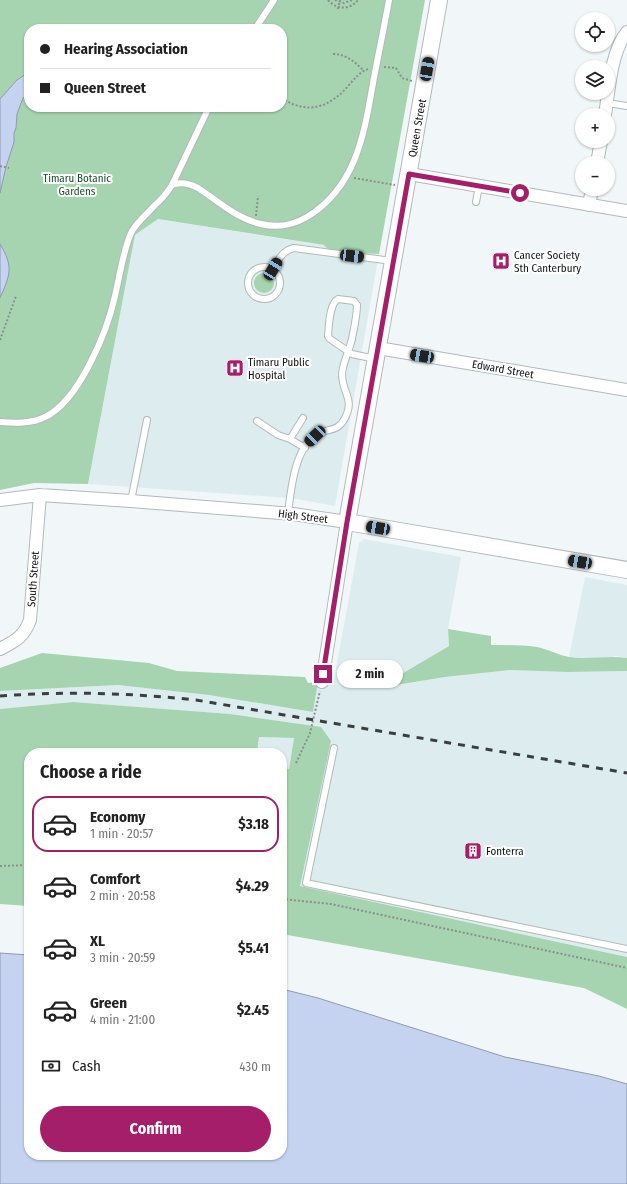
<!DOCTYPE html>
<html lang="en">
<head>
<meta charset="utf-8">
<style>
  body { margin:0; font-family:"Fira Sans Condensed",sans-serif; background:#f2f2f2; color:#222; height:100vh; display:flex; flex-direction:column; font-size:15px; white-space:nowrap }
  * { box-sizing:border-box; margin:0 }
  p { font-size:13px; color:#767676 }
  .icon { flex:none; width:22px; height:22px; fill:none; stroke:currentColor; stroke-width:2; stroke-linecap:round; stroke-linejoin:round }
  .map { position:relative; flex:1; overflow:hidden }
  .details { position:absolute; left:24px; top:748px; width:263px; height:412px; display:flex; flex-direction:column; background:#fff; border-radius:16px; box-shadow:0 1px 3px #0004 }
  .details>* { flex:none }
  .banner { position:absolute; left:24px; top:24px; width:263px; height:88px; border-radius:16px; box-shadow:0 1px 3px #0004; display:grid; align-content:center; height:88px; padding:0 16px; background:#fff }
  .controls { position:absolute; left:575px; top:12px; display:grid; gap:8px }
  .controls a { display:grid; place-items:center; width:40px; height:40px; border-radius:50%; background:#fff; box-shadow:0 1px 3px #0004; font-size:20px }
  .end { position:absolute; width:18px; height:18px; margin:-9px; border:5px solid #a41e69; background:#fff; box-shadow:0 0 0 2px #fff }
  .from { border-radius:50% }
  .bubble { position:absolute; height:28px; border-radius:14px; background:#fff; box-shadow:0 1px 3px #0004; font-size:13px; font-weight:700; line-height:28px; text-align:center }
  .car { position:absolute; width:12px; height:24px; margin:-12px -6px; border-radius:5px; box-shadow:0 0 3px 1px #0007; background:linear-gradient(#222 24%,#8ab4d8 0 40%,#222 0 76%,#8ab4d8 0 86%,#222 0) }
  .banner b { display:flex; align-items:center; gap:14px; height:38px; font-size:15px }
  .banner b+b { border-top:1px solid #e0e0e0 }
  .banner i { width:10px; height:10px; background:#222 }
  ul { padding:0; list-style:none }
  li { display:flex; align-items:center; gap:12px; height:56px; margin:0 8px 6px; padding:0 8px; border:2px solid transparent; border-radius:16px }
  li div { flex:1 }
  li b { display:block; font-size:15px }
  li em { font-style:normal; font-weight:700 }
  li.on { border-color:#a41e69 }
  li>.icon { width:36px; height:36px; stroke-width:1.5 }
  h2 { padding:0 16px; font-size:18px; line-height:48px }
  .pay { display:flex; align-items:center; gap:10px; height:44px; padding:0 16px; font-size:15px }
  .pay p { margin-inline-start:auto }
  .action { display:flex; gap:8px; margin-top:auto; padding:8px 16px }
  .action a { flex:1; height:46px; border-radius:24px; background:#a41e69; color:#fff; font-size:16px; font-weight:700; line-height:46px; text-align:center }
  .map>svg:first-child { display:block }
  .built { fill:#ddedef }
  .green { fill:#a6d4b1; fill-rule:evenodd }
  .water { fill:#c5d3f1; stroke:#8f9aaf }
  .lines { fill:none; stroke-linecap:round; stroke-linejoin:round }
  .lane-casing { stroke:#b3b9ba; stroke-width:8 }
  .street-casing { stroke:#b3b9ba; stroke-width:14 }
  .secondary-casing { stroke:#b3b9ba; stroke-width:18 }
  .path { stroke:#8a8e8f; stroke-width:2; stroke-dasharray:2 2; stroke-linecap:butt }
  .lane { stroke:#fff; stroke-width:6 }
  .street { stroke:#fff; stroke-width:12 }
  .secondary { stroke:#fff; stroke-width:16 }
  .rail { stroke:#3b3e3e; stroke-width:3; stroke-dasharray:7 7; stroke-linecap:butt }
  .route { stroke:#a41e69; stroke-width:5 }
  .labels { text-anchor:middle; stroke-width:4; stroke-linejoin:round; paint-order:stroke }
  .street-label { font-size:11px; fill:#121414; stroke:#fff }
  .park-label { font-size:11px; fill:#164f2b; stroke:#fff }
  .poi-label { font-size:11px; fill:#121414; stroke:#fff; text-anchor:start }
</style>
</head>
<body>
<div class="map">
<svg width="627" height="1184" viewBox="0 0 627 1184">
  <rect width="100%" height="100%" fill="#f1f7f8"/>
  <path class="built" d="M158,219l221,35 -44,252 -39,-7 -21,-2 -187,-13 47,-249z
    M364,539l97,18 -13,72 1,17 -69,42 65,-11 65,-7 57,2 60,-1v286l-328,-71 32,-145 -101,-27 -157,-12 -73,7v-18l118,-6 91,10 104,17 5,-30 16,-3 25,-136z
    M585,577l42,8v73l-11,-2 -15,3 -32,-2z
    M259,737l35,1 -5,31h-7v-16h-25z"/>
  <path class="green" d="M0,0h425l-46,254c-13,-2 -46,3 -55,-9l-166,-26 -23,16 -47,249 -54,-1 -34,7zM29,29h253v78h-253z
    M254 283a10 10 0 1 1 20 0a10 10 0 1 1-20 0Z
    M448,629l43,7v9c15,0 30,0 46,2 11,2 21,8 32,10 19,3 39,-2 58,1v13l-60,1 -57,-2 -65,7 -67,11 71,-42z
    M42,653l107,10 28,8 128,6 3,6 10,-1 -5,30 -104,-17 -91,-10 -118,6v-23z
    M73,702l157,12 91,13 10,14 -31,145 327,71v52l-43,-21 -302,-54v-165h7l5,-31 -35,-1 -2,16h-228v153l-29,-2v-195z"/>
  <path class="water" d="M29,72v20l-6,6 -6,16 -1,14 -2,5v9l-8,25 -6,26v-94l17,-19z
    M0,244c14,23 10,31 0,54z
    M0,953l29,2v200h253v-166l36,9 187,59 94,19 28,8v100h-627z"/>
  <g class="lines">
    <defs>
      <path id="lane" d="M255,29l19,-29
        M607,103l20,3
        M172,185c9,-4 18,-1 26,3 20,13 39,31 63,36 16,4 32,1 46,-7 49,-30 57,-82 66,-134 5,-27 11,-55 16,-83
        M476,202l3,-16
        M248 283a16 16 0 1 1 32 0a16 16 0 1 1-32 0Z
        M273,269c5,-9 10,-19 21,-21l98,13
        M257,421l21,14 12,4 15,9
        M0,422c15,1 31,2 45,-5 34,-16 62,-85 70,-121 4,-17 9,-50 17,-65 6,-10 15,-17 22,-25 7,-6 13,-13 18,-21l37,-78
        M290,439l13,-21
        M131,501l16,-81
        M288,513c3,-23 6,-61 26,-77 12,-9 23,-2 31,-18 10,-19 -3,-25 -3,-44 1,-12 7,-23 10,-35 2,-11 5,-23 5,-34l-3,-4 -16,-2c-9,5 -9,27 -10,37l2,3 22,15 23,5
        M334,748l-28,135 321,66"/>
      <path id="street" d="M605,115c4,-25 6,-64 22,-83
        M597,163l4,-22
        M409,174l218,37
        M589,205l3,-16
        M378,348l249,42
        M0,500l40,-5 91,6 162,13 54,8 -25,160
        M0,649c15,-8 24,-12 30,-29l10,-125"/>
      <path id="secondary" d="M439,0l-92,522 280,48"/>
    </defs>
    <use href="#lane" class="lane-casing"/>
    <use href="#street" class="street-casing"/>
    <use href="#secondary" class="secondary-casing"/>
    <path class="path" d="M328,0c9,10 22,10 30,0
      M335,0l9,3 8,-3
      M338,9l2,-9
      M333,54c13,0 22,8 31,17
      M384,67l12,1 6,10 10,3
      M282,97c6,6 14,9 22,10 18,3 34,-9 45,-22 6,-7 11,-13 19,-16
      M0,166l9,2
      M354,178l41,7
      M256,216l2,-20
      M0,340l16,-44
      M296,763l14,-30 10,-42
      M0,866l29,-1
      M282,899l49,5 296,64"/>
    <use href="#lane" class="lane"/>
    <use href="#street" class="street"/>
    <use href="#secondary" class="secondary"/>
    <path class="rail" d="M0,696c66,-5 131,-3 196,4l431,73"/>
  </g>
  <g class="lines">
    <path class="route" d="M323,674l24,-152 62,-348 111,19"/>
  </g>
  <defs>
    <symbol id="hospital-square" viewBox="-11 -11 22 22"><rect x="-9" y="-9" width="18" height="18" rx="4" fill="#a41e69" stroke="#fff"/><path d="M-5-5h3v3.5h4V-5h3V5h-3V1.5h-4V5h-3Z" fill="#fff"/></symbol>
    <symbol id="building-square" viewBox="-11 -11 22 22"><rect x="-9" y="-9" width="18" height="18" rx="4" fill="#a41e69" stroke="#fff"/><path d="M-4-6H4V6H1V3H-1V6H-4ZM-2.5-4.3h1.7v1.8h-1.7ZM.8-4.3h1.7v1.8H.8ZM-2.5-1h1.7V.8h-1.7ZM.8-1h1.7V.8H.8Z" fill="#fff"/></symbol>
  </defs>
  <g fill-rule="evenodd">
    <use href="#hospital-square" x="491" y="251" width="20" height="20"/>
    <use href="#hospital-square" x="225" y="358" width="20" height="20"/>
    <use href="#building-square" x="463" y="841" width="20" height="20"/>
  </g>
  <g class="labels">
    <g class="street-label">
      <text transform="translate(417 128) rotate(-80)" y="4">Queen Street</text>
      <text transform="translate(503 369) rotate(10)" y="4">Edward Street</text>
      <text transform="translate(303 516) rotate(7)" y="4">High Street</text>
      <text transform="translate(33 579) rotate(-86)" y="4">South Street</text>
    </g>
    <g class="park-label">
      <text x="77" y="182">Timaru Botanic<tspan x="77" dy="13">Gardens</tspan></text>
    </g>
    <g class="poi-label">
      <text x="514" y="259">Cancer Society<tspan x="514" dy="13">Sth Canterbury</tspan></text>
      <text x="248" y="366">Timaru Public<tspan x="248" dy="13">Hospital</tspan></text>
      <text x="486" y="855">Fonterra</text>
    </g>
  </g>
</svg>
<div class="controls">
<a><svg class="icon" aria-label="locate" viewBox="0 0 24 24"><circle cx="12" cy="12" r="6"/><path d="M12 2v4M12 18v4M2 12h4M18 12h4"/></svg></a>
<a><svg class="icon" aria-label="layers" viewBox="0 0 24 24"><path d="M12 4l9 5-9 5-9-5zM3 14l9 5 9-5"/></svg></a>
<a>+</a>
<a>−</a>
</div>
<i class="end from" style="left:520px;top:193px"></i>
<i class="end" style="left:323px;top:674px"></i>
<div class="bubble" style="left:337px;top:660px;width:66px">2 min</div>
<i class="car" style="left:427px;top:69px;rotate:10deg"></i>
<i class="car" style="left:352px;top:256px;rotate:97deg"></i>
<i class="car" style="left:273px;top:269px;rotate:31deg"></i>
<i class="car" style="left:422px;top:356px;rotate:280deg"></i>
<i class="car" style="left:315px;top:436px;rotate:226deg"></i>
<i class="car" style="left:378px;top:528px;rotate:280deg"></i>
<i class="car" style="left:580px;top:562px;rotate:280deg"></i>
<div class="banner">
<b><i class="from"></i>Hearing Association</b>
<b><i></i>Queen Street</b>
</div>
<section class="details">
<h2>Choose a ride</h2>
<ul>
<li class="on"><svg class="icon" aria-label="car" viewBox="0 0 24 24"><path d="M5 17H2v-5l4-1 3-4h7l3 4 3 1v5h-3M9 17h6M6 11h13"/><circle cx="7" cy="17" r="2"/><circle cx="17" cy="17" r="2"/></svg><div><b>Economy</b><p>1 min · 20:57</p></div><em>$3.18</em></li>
<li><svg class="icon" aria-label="car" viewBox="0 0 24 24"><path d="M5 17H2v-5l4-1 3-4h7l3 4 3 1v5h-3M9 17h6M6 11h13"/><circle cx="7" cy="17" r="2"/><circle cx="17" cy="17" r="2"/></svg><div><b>Comfort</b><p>2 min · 20:58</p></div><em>$4.29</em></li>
<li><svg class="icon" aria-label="car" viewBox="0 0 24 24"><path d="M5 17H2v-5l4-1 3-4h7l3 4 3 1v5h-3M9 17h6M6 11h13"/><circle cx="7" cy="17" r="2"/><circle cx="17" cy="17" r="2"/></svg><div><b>XL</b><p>3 min · 20:59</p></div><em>$5.41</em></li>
<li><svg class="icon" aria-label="car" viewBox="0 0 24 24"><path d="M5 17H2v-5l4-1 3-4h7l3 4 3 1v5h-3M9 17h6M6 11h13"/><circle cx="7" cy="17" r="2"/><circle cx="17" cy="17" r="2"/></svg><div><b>Green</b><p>4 min · 21:00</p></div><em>$2.45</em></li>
</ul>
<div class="pay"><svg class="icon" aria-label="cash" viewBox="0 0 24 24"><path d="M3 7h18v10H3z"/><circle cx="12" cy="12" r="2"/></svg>Cash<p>430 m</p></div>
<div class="action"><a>Confirm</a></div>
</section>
</div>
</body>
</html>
